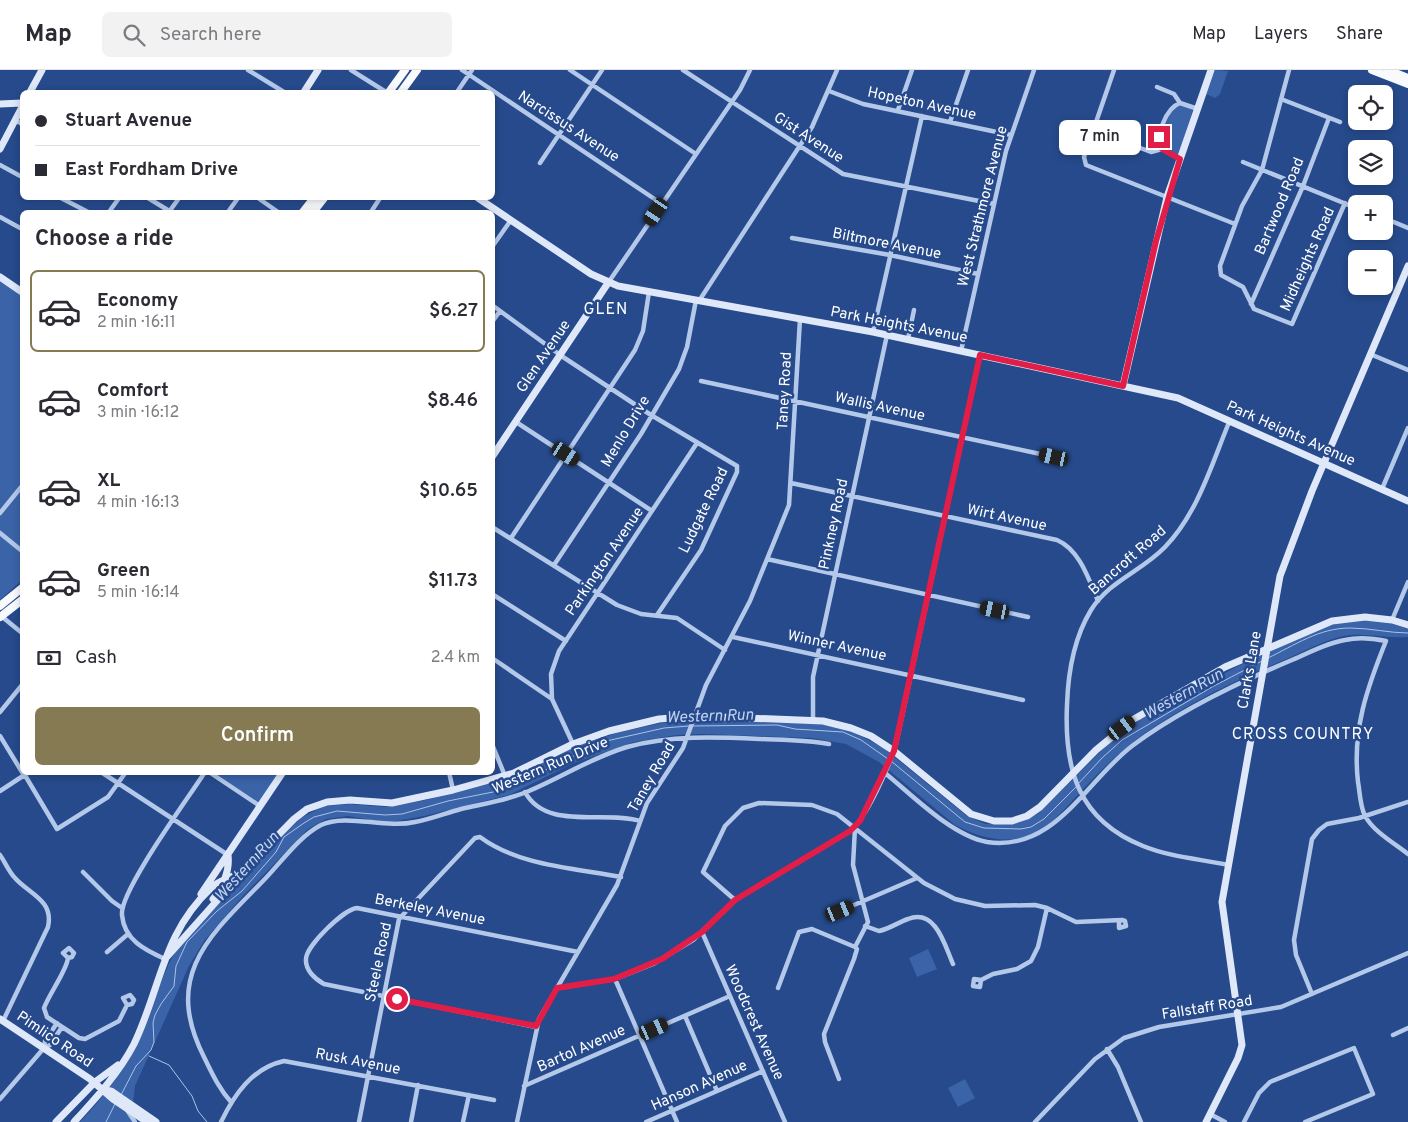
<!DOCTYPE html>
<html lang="en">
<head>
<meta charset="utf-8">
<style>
  body { margin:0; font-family:Overpass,sans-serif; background:#f2f2f3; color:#2b2b33; height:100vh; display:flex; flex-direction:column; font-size:19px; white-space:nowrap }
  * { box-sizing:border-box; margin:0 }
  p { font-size:16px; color:#7c7c81 }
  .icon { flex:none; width:28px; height:28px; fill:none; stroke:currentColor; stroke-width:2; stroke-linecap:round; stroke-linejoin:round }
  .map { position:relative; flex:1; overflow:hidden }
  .details { position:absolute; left:20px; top:140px; width:475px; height:565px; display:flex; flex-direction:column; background:#fff; border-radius:8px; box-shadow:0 2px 8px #0003 }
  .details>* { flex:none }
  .top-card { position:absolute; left:20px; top:20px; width:475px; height:110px; border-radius:8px; box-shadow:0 2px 8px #0003; display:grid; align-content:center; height:110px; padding:0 15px; background:#fff }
  .fabs { position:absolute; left:1348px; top:15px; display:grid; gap:10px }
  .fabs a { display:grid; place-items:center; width:45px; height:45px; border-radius:8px; background:#fff; box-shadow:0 2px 8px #0003; font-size:25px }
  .end { position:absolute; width:22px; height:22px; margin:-11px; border:6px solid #e11d48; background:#fff; box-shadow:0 0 0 2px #fff }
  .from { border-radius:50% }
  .bubble { position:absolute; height:35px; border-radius:8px; background:#fff; box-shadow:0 2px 8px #0003; font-size:16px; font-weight:600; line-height:35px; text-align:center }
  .car { position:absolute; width:15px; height:30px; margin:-15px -8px; border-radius:6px; box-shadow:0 0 4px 1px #0007; background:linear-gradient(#222 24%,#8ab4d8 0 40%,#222 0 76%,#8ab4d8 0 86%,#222 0) }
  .top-card b { display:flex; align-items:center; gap:18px; height:48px; font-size:19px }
  .top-card b+b { border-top:1px solid #e1e1e2 }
  .top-card i { width:12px; height:12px; background:#2b2b33 }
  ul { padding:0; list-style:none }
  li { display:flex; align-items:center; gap:15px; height:82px; margin:0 10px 8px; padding:0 5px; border:2px solid transparent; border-radius:8px }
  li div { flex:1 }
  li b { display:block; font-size:19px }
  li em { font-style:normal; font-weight:600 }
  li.selected { border-color:#857a52 }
  li>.icon { width:45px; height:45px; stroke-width:1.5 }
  h2 { padding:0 15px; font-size:22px; line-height:60px }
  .pay { display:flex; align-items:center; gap:12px; height:55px; padding:0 15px; font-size:19px }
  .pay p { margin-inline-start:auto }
  .button { display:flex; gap:10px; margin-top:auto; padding:10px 15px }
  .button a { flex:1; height:58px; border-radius:8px; background:#857a52; color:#fff; font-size:20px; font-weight:600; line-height:58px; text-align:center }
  header { display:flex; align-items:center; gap:30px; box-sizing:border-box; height:70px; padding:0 25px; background:#fff; border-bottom:1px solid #e1e1e2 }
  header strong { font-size:24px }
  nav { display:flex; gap:28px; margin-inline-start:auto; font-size:18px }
  .search { width:350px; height:45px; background:#f2f2f3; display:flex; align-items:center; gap:12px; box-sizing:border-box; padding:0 18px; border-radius:8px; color:#7c7c81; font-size:19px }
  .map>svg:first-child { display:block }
  .green { fill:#3a63a8 }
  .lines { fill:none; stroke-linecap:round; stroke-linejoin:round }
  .stream { stroke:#a9c2ea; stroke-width:1 }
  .street { stroke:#b4c8ea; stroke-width:4.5 }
  .secondary { stroke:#dfe8f8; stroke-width:7 }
  .primary { stroke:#f8fafe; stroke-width:8 }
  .route { stroke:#e11d48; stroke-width:6 }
  .labels { text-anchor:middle; stroke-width:5; stroke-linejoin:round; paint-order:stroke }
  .street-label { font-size:15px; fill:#fff; stroke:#264a8b }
  .neighbourhood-label { font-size:16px; letter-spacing:1px; fill:#fff; stroke:#264a8b }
  .water-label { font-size:16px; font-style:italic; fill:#c0d2f1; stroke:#264a8b }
</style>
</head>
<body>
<header>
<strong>Map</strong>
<div class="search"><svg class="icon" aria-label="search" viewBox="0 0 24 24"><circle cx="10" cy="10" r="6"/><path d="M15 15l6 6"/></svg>Search here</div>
<nav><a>Map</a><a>Layers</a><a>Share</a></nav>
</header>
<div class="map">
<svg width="1408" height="1052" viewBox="0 0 1408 1052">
  <rect width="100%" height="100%" fill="#264a8b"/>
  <path class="green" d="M1215,0l13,1 -8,23 -5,4 -9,-4z
    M1179,34l14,6 -15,47 -14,-8 -4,-10 12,-31z
    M0,210l22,15v285l-22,20z
    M1365,550l22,2 21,7v8c-21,2 -43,-5 -64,-1 -18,4 -36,13 -53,21 -57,24 -117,52 -165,91 -20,16 -37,35 -54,53 -10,11 -21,23 -34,30 -27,15 -57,8 -83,-6l-76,-63 -33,-18 -34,-6 -110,-4 -25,1 -43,7 -60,21 -65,32 -85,21 -28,5 -14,1 -34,-6 -22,3 -18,10 -66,68 -38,44 -15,25 -54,120 -4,36h-51c28,-30 52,-61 67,-99 10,-26 16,-52 31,-76l111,-118 12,-11 23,-12 26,-2 36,3 40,-7 90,-24 58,-29 46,-15 42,-9 49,-3 110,4 29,7 31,15 86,70 19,8h29l24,-11 66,-66 36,-28 110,-60 82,-36z
    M212,703h68l-20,30z
    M928,879l9,20 -20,8 -8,-19z
    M965,1009l10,19 -17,9 -10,-19z"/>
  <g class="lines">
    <path class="stream" d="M1268,588c27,-13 51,-30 82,-30 20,0 39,5 58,5
      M693,656l84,-1 18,4 48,3 18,8 27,19
      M891,691l74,61 19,6 37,1 10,-2 13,-8 32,-32
      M1078,714l24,-26 20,-18 90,-53 50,-26
      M149,986l20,9 23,31 6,15 9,11
      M121,1025l15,-29 15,-16 3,-8 -1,-19 2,-8 6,-11 13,-18 2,-20 11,-24 30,-31 25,-20 34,-39 8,-15 20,-14 10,-6 23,-6 48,4 17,-1 46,-13 45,-9 36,-14 73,-36 62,-14 25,-2
      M106,1052l9,-18"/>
    <path class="street" d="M248,0l36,22
      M351,0l35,22
      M462,0l200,134
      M570,0l126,84
      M683,0l160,104 151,30
      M1114,0l-30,87 2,8 149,59
      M1289,0l-27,100 -20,36 -22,60 1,9 22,12 11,22 38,15 53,-121
      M1157,17l17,7 6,9 18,6
      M829,21l34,13 148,31
      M457,22l15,-22
      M1281,29l59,23
      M898,40l14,-40
      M15,50l7,4
      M950,52l18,-52
      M1127,73l24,9 11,-3 18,10
      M1162,79c-7,-13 4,-41 18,-46
      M1243,92l113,46
      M540,93l62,-93
      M0,95l22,12
      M61,128l27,14
      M148,128l23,14
      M258,128l20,14
      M109,142l10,-14
      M169,142l10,-14
      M228,142l10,-14
      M371,142l9,-14
      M0,147l22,12
      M1384,148l24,10
      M792,168l98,17 88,19
      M492,177l19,-27
      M608,213l132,-193 10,-20
      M699,231l113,-174 25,-57
      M1251,234l52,-118 26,-68
      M492,235l71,52 88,58 86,51
      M492,252l8,-11
      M873,262l49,-216
      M908,269l6,-29
      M961,281l45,-200 28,-81
      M1370,284l38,16
      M701,311l353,76
      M516,352l136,89
      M791,413l266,57c23,10 32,40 41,61
      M1382,419l26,-61
      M0,443l22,-27
      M492,457l125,78 24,9 36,4 48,32
      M0,463l22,18
      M511,468l124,-188 8,-19 6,-39
      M767,489l261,58
      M554,495l87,-131 38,-65 8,-22 9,-47
      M492,524l74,47
      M0,545l22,18
      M657,545l44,-65 36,-78v-6
      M1392,550l16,-38
      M733,567l290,63
      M492,588l60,41 21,45
      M552,629l-1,-25 8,-23 138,-208
      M0,642l22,-27
      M813,650v-43l74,-342
      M0,666l22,36
      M492,674l13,32
      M23,702l34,57 51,-32 18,-25
      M101,702l127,83
      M209,702l51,34
      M449,702l4,18
      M885,703c27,22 67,63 102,69 68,10 99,-61 145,-96 48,-36 105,-63 160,-86 17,-7 34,-17 53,-20 13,-3 27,-2 41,1 -19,47 -34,89 -28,141 2,11 2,24 7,34 9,16 29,27 43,38
      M0,721l29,-19
      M525,722c21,39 80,18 115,29
      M0,785c5,7 9,17 15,23 14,16 39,22 33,49l-45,94
      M1228,795c-28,-6 -58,-8 -85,-19 -65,-26 -79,-77 -76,-141 1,-32 7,-67 24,-95 18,-29 51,-39 74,-63 33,-34 47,-84 65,-127
      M83,802l29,29 10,7
      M735,830l-32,-28 22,-46 18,-18 16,-5 53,2 25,9 87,69 31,16 30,7 50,-1 12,3 29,14 46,-2 3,1 1,5 -7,2v-7
      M840,841l77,-33
      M865,856l14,5c10,-2 20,-9 29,-12 28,-11 37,27 45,45
      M702,862l83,190
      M107,882l21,-18
      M68,888l4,-1 2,-4 -5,-5 -6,5 5,5c-1,12 -19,36 -24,50l3,9 32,21 6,1 34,-18 8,-16 -4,-7 7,-3 4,5 -2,4 -5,1
      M165,889c-20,-9 -41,-19 -43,-44 -3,-23 67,-118 83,-143
      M615,909l62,143
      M981,910l-1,7 -7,-1 1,-7 7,1 12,-6 24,-5 14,-8 7,-14 9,-39
      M557,918l58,-9 38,-15 40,-24 42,-40 115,-69c17,-13 40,-67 46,-87l84,-389
      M778,918l21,-56 13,-3 43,18
      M1312,924l-16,-39 -2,-15 18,-101 7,-9 8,-6 32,-6 49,-16
      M685,946l32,75
      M536,957l-212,-43c-9,-5 -19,-14 -18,-25 0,-13 38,-50 51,-51l221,44
      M1393,965l15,-7
      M44,978l1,-7 12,-18
      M1107,979l11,18 23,55
      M839,1009l-14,-37 -1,-8 30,-75 3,-10 -2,-2 13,-25 -15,-57 2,-37
      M524,1016l206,-90
      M0,1029l44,-51 6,-3 12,-18
      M231,1032c-12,-13 -19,-29 -27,-45 -41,-81 4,-120 58,-175 18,-18 36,-45 59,-57 26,-12 63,4 94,-3 16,-3 31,-9 46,-13 22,-5 42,-8 63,-16 35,-14 66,-35 103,-46 44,-12 88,-10 133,-8 23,1 47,1 69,5
      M127,1040l8,12
      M1210,1044l15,8
      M221,1052c13,-27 31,-54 63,-61l210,39
      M359,1052l40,-203 76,-81 5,-1c39,29 94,31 141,40
      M411,1052l7,-37
      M463,1052l6,-27
      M517,1052l22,-103 78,-134 30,-82 36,-55 23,-63 44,-84 39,-96 11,-186
      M646,1052l117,-51
      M1035,1052l60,-63 29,-21 35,-11 122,-20 127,-54
      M1244,1052l15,-29 11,-11 84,-34 19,46 -68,28"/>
    <path class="secondary" d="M30,22l12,-22
      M304,22l14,-22
      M0,34l22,-1
      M0,79l22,-42
      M478,128l113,76 27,12 255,46 305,66 230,103
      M0,207l22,15
      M1123,316l44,-189 44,-127
      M492,387l116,-174
      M201,824l82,-122
      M213,829c10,-11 17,-29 15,-44
      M165,889l82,-92 47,-48 13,-10 20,-7 23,-2 42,3 61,-13 61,-17 59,-29 36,-13 50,-12 36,-3 128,5 28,7 20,8 23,15 77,63 23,7h18l15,-5 13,-9 56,-57 38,-31 91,-52 107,-46 33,-4 27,3 16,5
      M0,949l90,60 23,20 34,23
      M104,1019l7,2 45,31
      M56,1052l39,-40 23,-17
      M74,1052c22,-24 45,-49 60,-78 27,-56 28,-110 77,-156 8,-8 20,-10 30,-16
      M1206,1052l32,-64 4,-13 -20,-143 58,-326 32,-85 96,-225"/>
    <path class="primary" d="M1372,0l36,14
      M1388,0l20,8
      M389,22l16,-22
      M401,22l16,-22
      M303,142l11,-14
      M313,142l11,-14
      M0,536l22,-18
      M0,547l22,-17"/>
  </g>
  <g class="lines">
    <path class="route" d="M397,929l139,27 21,-38 57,-9 48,-20 40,-27 33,-32 115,-69 10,-10 34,-70 86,-396 143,31 33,-145 24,-82 -18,-10 -3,-12"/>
  </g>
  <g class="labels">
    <g class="street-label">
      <text transform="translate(922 33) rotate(12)" y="5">Hopeton Avenue</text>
      <text transform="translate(569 56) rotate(33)" y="5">Narcissus Avenue</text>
      <text transform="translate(809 67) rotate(33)" y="5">Gist Avenue</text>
      <text transform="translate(982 136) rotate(-76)" y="5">West Strathmore Avenue</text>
      <text transform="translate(1279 136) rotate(-67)" y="5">Bartwood Road</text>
      <text transform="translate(887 173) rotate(11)" y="5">Biltmore Avenue</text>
      <text transform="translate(1307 189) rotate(-66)" y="5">Midheights Road</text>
      <text transform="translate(899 254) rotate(11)" y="5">Park Heights Avenue</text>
      <text transform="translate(543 286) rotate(-56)" y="5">Glen Avenue</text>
      <text transform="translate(784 321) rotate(-87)" y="5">Taney Road</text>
      <text transform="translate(880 336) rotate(12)" y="5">Wallis Avenue</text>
      <text transform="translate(625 361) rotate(-59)" y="5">Menlo Drive</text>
      <text transform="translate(1291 363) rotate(24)" y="5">Park Heights Avenue</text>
      <text transform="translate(703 440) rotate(-64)" y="5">Ludgate Road</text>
      <text transform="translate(1007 447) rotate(12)" y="5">Wirt Avenue</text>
      <text transform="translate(833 454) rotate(-78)" y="5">Pinkney Road</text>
      <text transform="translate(1127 490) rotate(-41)" y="5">Bancroft Road</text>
      <text transform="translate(604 491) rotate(-56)" y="5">Parkington Avenue</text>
      <text transform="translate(837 575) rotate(12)" y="5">Winner Avenue</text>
      <text transform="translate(1249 600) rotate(-80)" y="5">Clarks Lane</text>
      <text transform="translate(550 695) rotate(-23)" y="5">Western Run Drive</text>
      <text transform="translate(651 707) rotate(-60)" y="5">Taney Road</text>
      <text transform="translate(430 839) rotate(11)" y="5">Berkeley Avenue</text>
      <text transform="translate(378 892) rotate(-78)" y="5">Steele Road</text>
      <text transform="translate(1207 937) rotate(-9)" y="5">Fallstaff Road</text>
      <text transform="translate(755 952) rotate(66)" y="5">Woodcrest Avenue</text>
      <text transform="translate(55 969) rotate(34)" y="5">Pimlico Road</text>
      <text transform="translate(581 978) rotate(-24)" y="5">Bartol Avenue</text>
      <text transform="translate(358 991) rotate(11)" y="5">Rusk Avenue</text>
      <text transform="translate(699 1015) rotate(-24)" y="5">Hanson Avenue</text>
    </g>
    <g class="neighbourhood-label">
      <text x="606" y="244">GLEN</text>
      <text x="1303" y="669">CROSS COUNTRY</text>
    </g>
    <g class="water-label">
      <text transform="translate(1183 623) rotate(-29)" y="6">Western Run</text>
      <text transform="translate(710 645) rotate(-2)" y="6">Western Run</text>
      <text transform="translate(246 796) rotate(-48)" y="6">Western Run</text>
    </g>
  </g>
</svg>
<div class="fabs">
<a><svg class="icon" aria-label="locate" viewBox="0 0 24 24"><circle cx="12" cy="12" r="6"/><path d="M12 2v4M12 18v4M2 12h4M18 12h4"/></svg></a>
<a><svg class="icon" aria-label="layers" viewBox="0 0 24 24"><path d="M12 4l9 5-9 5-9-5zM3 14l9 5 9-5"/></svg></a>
<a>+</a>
<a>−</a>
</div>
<i class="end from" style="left:397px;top:929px"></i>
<i class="end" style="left:1159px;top:67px"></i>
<div class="bubble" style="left:1059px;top:50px;width:82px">7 min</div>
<i class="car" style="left:656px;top:142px;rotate:214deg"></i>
<i class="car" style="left:566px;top:384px;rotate:123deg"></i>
<i class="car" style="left:1054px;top:387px;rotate:283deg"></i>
<i class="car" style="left:995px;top:540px;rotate:282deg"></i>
<i class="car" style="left:1122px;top:658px;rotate:54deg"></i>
<i class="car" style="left:840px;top:841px;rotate:68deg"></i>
<i class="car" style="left:654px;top:959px;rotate:66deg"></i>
<div class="top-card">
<b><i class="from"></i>Stuart Avenue</b>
<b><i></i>East Fordham Drive</b>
</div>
<section class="details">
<h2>Choose a ride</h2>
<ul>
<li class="selected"><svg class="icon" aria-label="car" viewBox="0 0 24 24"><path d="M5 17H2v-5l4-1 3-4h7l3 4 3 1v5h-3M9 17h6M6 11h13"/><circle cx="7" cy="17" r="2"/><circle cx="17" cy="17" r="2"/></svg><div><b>Economy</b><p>2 min · 16:11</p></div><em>$6.27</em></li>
<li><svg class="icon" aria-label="car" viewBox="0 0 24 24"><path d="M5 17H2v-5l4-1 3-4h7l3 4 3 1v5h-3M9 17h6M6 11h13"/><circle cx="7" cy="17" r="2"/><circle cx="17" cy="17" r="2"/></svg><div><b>Comfort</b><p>3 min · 16:12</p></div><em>$8.46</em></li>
<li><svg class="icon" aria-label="car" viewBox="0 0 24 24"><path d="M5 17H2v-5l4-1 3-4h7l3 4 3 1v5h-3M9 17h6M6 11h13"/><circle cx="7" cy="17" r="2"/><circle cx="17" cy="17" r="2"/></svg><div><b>XL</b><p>4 min · 16:13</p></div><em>$10.65</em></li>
<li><svg class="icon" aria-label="car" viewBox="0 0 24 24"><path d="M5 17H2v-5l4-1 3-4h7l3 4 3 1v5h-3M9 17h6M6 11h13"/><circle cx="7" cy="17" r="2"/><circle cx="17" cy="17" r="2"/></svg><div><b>Green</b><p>5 min · 16:14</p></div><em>$11.73</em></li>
</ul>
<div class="pay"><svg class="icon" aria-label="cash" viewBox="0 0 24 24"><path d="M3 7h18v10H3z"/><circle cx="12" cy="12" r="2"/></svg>Cash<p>2.4 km</p></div>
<div class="button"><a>Confirm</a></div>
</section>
</div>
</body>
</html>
